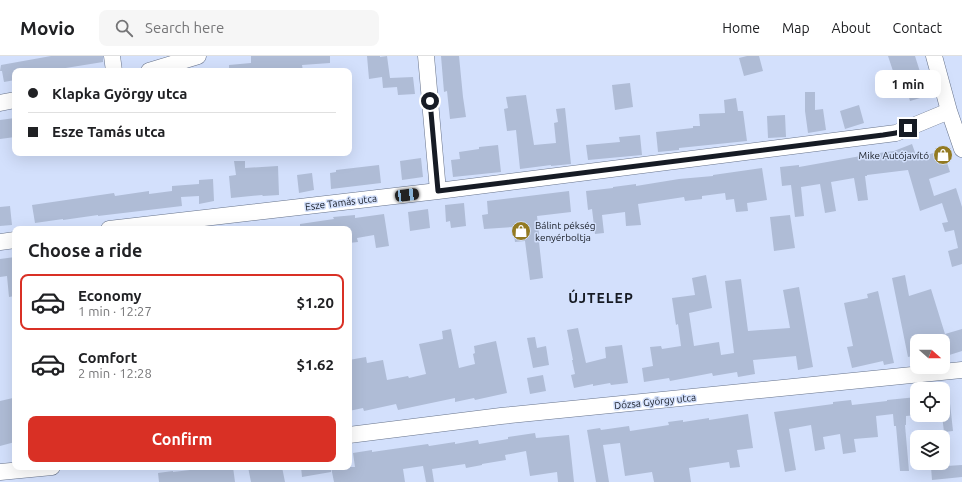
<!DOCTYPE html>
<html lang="en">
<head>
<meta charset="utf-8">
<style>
  body { margin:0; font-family:Ubuntu,sans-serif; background:#f6f6f6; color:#202124; height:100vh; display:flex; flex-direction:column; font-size:15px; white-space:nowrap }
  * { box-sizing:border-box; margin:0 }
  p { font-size:13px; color:#757577 }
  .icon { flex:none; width:22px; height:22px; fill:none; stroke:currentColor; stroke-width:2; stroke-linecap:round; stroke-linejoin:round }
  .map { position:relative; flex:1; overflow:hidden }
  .sheet { position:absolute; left:12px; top:170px; width:340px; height:244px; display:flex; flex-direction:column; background:#fff; border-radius:8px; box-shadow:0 4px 16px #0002 }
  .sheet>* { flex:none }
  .top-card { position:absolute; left:12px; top:12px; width:340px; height:88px; border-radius:8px; box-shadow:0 4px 16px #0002; display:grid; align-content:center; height:88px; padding:0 16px; background:#fff }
  .needle { width:26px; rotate:111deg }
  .controls { position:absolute; left:910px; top:278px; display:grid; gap:8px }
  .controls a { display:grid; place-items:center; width:40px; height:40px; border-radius:8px; background:#fff; box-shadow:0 4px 16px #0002; font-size:20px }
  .end { position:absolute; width:18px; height:18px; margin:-9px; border:5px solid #161b24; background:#fff; box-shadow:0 0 0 2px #fff }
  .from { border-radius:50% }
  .bubble { position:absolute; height:28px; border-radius:8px; background:#fff; box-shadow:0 4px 16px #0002; font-size:13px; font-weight:700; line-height:28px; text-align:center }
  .car { position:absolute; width:12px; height:24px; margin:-12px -6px; border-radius:5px; box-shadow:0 0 3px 1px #0007; background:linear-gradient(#222 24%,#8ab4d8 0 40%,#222 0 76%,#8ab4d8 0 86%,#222 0) }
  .top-card b { display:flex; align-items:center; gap:14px; height:38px; font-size:15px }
  .top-card b+b { border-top:1px solid #e0e0e0 }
  .top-card i { width:10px; height:10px; background:#202124 }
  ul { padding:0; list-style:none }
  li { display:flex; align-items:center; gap:12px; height:56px; margin:0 8px 6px; padding:0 8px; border:2px solid transparent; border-radius:8px }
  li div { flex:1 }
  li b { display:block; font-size:15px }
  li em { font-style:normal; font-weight:700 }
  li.selected { border-color:#d93025 }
  li>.icon { width:36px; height:36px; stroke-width:1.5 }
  h2 { padding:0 16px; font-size:18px; line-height:48px }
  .primary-button { display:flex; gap:8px; margin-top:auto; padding:8px 16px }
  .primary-button a { flex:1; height:46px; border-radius:8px; background:#d93025; color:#fff; font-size:16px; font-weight:700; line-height:46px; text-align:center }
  header { display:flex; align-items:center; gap:24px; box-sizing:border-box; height:56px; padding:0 20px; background:#fff; border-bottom:1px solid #e0e0e0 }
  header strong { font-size:19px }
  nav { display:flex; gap:22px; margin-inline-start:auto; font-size:14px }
  .search { width:280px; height:36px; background:#f6f6f6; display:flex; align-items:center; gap:10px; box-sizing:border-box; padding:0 14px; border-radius:8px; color:#757577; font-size:15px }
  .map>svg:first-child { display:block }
  .building { fill:#afbcd6 }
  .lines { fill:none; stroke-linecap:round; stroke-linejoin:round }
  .minor-casing { stroke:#67738b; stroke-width:17 }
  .minor { stroke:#fff; stroke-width:16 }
  .route { stroke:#161b24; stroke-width:5 }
  .labels { text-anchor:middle; stroke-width:3; stroke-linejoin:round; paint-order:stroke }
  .poi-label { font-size:10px; fill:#161b24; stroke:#d3e0fc; text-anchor:end }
  .street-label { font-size:10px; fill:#161b24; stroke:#d3e0fc }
  .district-label { font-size:14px; font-weight:bold; letter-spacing:1px; fill:#161b24; stroke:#d3e0fc }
</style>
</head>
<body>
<header>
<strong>Movio</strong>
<div class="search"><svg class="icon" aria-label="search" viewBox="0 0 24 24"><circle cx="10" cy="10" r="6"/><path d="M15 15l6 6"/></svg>Search here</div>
<nav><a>Home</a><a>Map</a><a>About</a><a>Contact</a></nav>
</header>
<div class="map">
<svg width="962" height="426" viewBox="0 0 962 426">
  <rect width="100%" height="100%" fill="#d3e0fc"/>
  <path class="building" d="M51,0h52v6l-56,9h-32v9l-11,2 -2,-11h-2l1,-6z
    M251,0h79v7l-28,2 1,6h-74v-6l22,-2z
    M367,0h13v1l7,-1 3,22 23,-1 2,17 -17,1 -1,-8 -14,1 -1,-11 -13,2z
    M441,0h18l4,41 3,20 -16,2 -3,-28 -3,1z
    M747,0h12l4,15 -19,5 -5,-18z
    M888,0h27l6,19 6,21 -17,5 -6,-21 -7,3z
    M630,27l3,24 -18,3 -3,-25z
    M805,36h10v18l8,-1 3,21 -18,3 -3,-22z
    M526,39l8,50 22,-2 -2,-20 4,-1 -2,-13 9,-1 6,56 -20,2v-1l-31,4 -4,-39 -9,1 -3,-22 4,-1 -2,-11z
    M736,42l2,13h5l4,30 -68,7v2l-21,2 -2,-20 37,-4v-2h7l-1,-12 26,-1 -1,-13z
    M859,49l5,18 -19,6 -5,-18z
    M785,59l1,22 -18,1 -1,-22z
    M15,62v19l-15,2v-19z
    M640,79l2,20 -54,5 -2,-15 34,-3 -1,-5z
    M912,88l5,14 26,-8 7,22 -21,7 5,17 22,-8 6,19v57l-10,3 -4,-16 10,-3 -4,-18 -9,2 -3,-9 6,-1 -6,-19 -22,8 -12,-41 -41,5v1h-2l3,24 -10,1 -4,-23 -23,4 5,29 -11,2 -5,-29 -19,3 3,29 -9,1 -4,-32 -9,1 -2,-19 19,-2v2l73,-13 22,-3z
    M498,89l3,27 -48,5 -2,-17 9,-1 -1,-7 20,-3v-2z
    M421,102l2,19 -21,3 -2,-19z
    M234,105h11v7l33,-2 1,29 -16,1 -1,-1 -31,3 -2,-22 7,-1z
    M379,109l2,18 -50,6 -1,-16 6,-1v-2z
    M762,112l5,32 -20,3 1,8 -12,1 -2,-13 -8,1 -1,-7 -23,3v3l-17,2 -1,-4 -46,7 3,21 -15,1 -1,-14 -23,3 2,18 -9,1 -3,-25 -4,1 -2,-19 27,-3v-1l23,-3v2l43,-7 34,-3v-1z
    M312,117l2,17 -15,3 -2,-18z
    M213,123l1,22 -15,3v-8l-18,1 1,9 -84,10v-1l-35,5v-1l-28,4 -3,-18 82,-12 1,3 34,-5v3l23,-3v-5l27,-2v-4z
    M569,135l2,21 -34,4 3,26h-1l4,36 -13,2 -5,-39 -10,1 -2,-15 -29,2 -2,-14 6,-1 -1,-13z
    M464,147l2,23 -15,2 -1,-7 -4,1 -1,-17z
    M10,150l2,19 -12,1v-19z
    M428,153l2,19 -20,3 -2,-19z
    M384,158l5,32 -13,2 -2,-13 -17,3 1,4 -9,1v-14h-49v-5l34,-5 -1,-2 22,-2v3z
    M790,159l5,33 -21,3 -4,-34z
    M15,201v39l-6,1 -2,-21 -7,1v-18z
    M706,219l6,33 -23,5 5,33 25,-4 2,13 13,-2 -9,-72 16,-2 7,52 42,-3 -7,-38 16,-3 14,80 -15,3 -2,-14 -43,4 2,14 -17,3 -1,-5 -24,4 -1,-3 -42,8 -1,-3 -25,4 -2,-14 11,-2 -3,-19 11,-1 1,3 19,-3 -3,-22 -2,1 -4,-27 23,-3 -3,-17z
    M905,219l4,21 22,-7 14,45 17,-5v22l-19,6v-16h-26v14l-9,2 -16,-79z
    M878,235l16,72 -10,2 -1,-4 -31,7 -5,-21 6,-1 -9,-43 24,-5 -1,-4z
    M578,272l8,35 20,-5 -1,-11 17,-2 6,38 -17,2 -1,-2 -17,3v-2l-19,4 -3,-13 4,-1 -3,-14h1l-6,-30z
    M451,273l8,39 16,-4 -2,-10 2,-1 -1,-7 22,-5 11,52 -32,7 -1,-2 -19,4v-4l-57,12 -2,-6 -32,7 -1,-3 -14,3v-51l17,-3 1,6 16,-3 4,20 21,-4 1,2 17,-4 -7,-30 24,-5 -1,-8z
    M535,281l2,11 9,-2 3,19 -16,3 -6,-30z
    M543,319l3,16 -16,3 -3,-16z
    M943,338h6l4,37 -9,1 -2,-17h1z
    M917,341v18l-11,1v9h-1l4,46h-9l-4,-45h-2l-1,-12 -17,2 2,21 -24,2 2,13 -13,2 -3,-20 -17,3 2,12 -10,2 -4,-26 -22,4 7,41 -11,2 -11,-60 59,-8v-2l18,-2 1,5 35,-4v-1z
    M13,342l2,8v36l-15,4v-45z
    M748,358l5,34 -16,2 3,17 -10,1 -1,-6 -40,6 2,14h-37l-2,-10 -27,4 -5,-33 -17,2 6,37h-13l-9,-52 13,-2 1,2 28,-4 1,5 39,-6 -1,-3 15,-2v2l26,-4v2z
    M535,377l1,5 33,-3 5,47h-16l-1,-10 -27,4 -4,-25 -21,4 1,5 -24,4v1l-16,3 -1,-4 -33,5 2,13h-8l-3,-16 -20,3 2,13h-71l-3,-15h24l-2,-14 19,-3v2l56,-8 1,2 26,-4v2l23,-4 1,4 29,-5v-2z
    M962,409v12l-30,3 -1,-13z
    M215,411h18l2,15h-76l-1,-9 15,-2v1z
    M248,411h34l3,15h-34z
    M301,411h30v5l-29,5z"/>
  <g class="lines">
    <defs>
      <path id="minor" d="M112,0l2,15
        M426,0l12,135
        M934,0l15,55 13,38
        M149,15l49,-15
        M0,47l15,-3
        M109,173l329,-38 458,-58 53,-22
        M0,186l15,-2
        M349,379l152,-19 461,-46
        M0,416l52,-5"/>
    </defs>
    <use href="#minor" class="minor-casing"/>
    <use href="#minor" class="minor"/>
  </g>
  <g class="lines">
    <path class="route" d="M430,45l8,90 445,-56 13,-2 12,-5"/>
  </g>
  <defs>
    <symbol id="shop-disc" viewBox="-11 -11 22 22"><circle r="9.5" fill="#937a21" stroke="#d3e0fc"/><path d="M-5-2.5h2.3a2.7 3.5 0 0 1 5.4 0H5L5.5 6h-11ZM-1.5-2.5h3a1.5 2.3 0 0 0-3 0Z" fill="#fff"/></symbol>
  </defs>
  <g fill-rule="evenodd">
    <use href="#shop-disc" x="932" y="88" width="22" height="22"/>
    <use href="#shop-disc" x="510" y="164" width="22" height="22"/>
  </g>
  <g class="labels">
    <g class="poi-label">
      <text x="929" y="103">Mike Autójavító</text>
      <text x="535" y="173" text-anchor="start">Bálint pékség<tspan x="535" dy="12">kenyérboltja</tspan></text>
    </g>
    <g class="street-label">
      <text transform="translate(341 146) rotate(-7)" y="4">Esze Tamás utca</text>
      <text transform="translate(655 345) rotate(-6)" y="4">Dózsa György utca</text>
    </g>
    <g class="district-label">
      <text x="601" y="247">ÚJTELEP</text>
    </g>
  </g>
</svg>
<div class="controls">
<a><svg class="needle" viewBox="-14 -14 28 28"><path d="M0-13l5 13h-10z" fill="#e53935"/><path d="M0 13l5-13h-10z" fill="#757577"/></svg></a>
<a><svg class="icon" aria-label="locate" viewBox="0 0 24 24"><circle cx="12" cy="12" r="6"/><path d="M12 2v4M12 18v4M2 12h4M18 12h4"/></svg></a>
<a><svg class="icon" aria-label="layers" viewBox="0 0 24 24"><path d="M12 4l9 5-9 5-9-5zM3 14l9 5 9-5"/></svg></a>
</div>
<i class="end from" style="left:430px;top:45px"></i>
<i class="end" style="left:908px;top:72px"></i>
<div class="bubble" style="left:875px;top:14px;width:66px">1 min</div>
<i class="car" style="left:407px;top:139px;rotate:83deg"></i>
<div class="top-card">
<b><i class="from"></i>Klapka György utca</b>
<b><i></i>Esze Tamás utca</b>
</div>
<section class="sheet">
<h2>Choose a ride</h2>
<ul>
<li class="selected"><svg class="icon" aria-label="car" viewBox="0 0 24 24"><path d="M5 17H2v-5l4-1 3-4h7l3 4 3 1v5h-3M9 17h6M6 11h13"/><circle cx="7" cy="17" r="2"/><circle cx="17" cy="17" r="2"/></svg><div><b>Economy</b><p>1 min · 12:27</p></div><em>$1.20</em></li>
<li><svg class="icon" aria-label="car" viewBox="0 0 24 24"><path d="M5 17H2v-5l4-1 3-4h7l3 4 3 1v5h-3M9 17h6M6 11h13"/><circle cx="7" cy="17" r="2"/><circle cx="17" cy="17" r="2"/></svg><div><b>Comfort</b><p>2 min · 12:28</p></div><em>$1.62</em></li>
</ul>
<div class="primary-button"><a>Confirm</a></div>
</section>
</div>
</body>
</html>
